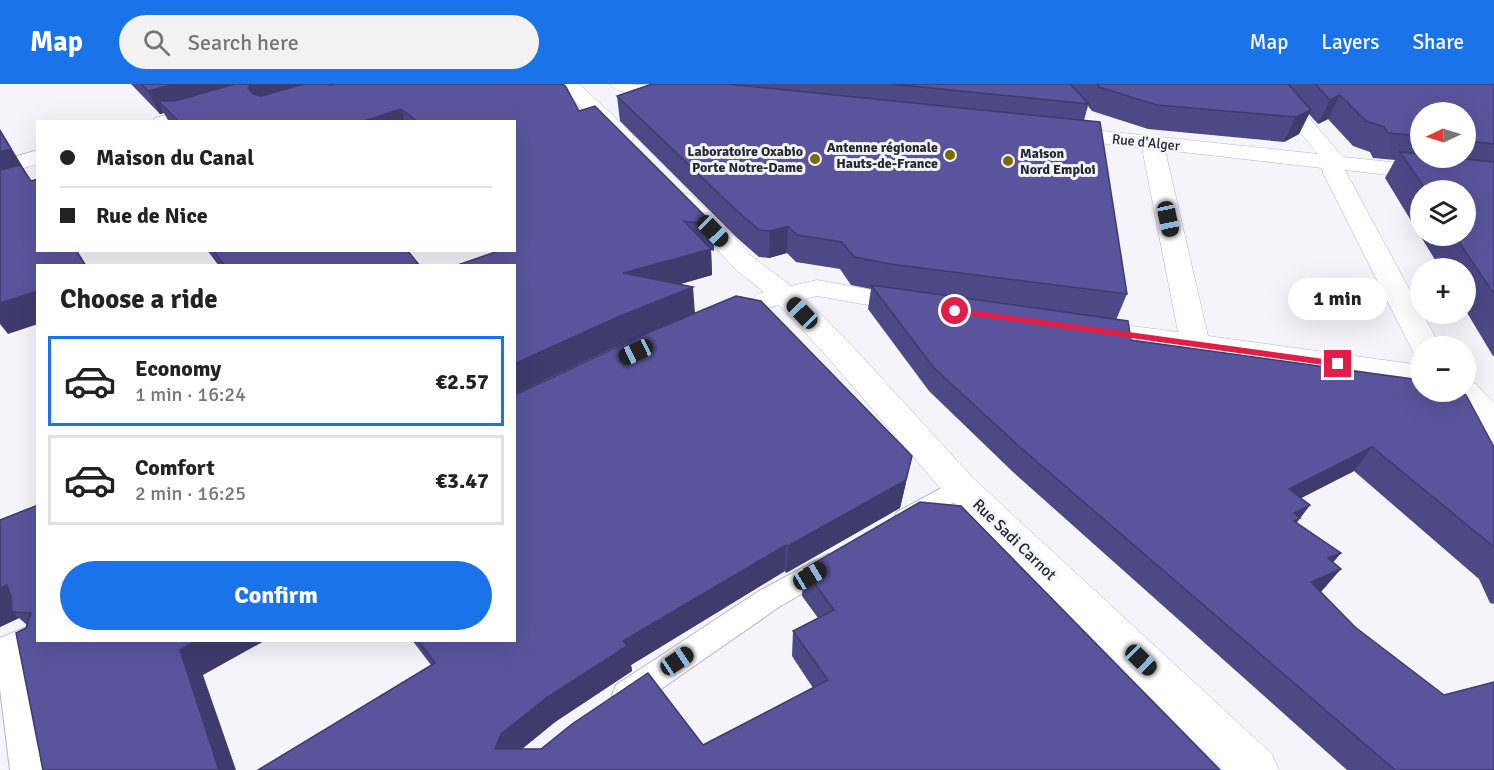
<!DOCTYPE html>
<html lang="en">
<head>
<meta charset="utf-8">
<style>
  body { margin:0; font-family:Signika,sans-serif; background:#f2f2f2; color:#222; height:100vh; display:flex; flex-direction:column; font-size:22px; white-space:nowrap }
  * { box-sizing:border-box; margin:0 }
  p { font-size:20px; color:#767676 }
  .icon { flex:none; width:33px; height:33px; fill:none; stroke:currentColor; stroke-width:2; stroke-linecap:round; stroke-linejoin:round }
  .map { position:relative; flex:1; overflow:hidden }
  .details { position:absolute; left:36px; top:180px; width:480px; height:378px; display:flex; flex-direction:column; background:#fff; border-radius:0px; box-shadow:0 6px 24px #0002 }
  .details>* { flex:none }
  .top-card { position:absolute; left:36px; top:36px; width:480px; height:132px; border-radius:0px; box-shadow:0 6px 24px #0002; display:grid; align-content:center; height:132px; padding:0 24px; background:#fff }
  .needle { width:39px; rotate:266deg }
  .controls { position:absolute; left:1410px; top:18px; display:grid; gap:12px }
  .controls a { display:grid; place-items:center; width:66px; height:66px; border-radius:50%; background:#fff; box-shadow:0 6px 24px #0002; font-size:30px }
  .end { position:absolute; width:27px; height:27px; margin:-14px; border:8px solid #e11d48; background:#fff; box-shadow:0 0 0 3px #fff }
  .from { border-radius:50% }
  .bubble { position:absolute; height:42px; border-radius:21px; background:#fff; box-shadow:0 6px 24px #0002; font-size:20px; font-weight:700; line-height:42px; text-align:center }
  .car { position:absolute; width:18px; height:36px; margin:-18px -9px; border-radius:8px; box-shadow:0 0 4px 2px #0007; background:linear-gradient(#222 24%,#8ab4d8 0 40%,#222 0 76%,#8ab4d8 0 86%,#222 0) }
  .top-card b { display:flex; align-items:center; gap:21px; height:57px; font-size:22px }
  .top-card b+b { border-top:2px solid #e0e0e0 }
  .top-card i { width:15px; height:15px; background:#222 }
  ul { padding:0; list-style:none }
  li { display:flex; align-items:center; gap:18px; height:90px; margin:0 12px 9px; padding:0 12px; border:3px solid #e0e0e0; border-radius:0px }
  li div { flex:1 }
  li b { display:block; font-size:22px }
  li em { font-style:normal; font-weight:700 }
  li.on { border-color:#1a73e8 }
  li>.icon { width:54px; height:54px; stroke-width:1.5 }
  h2 { padding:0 24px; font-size:27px; line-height:72px }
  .button { display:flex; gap:12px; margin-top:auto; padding:12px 24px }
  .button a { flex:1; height:69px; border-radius:36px; background:#1a73e8; color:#fff; font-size:24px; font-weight:700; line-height:69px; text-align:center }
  header { display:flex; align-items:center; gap:36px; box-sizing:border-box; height:84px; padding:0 30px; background:#1a73e8; color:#fff }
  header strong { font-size:28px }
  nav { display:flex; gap:33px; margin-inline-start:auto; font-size:21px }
  .search { width:420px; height:54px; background:#f2f2f2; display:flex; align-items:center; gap:15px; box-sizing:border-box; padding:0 21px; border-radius:33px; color:#767676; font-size:22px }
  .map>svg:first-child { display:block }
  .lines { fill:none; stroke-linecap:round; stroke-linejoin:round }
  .lane-casing { stroke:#b4b4d2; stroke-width:2 }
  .street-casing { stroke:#b4b4d2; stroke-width:1 }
  .lane { fill:#fff; fill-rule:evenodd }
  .street { fill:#fff; fill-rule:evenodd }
  .wall { fill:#4d4886; fill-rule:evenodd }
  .shaded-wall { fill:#3f3b6d }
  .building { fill:#5a549c; stroke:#3f3b6d; stroke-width:1.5 }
  .route { fill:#e11d48 }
  .poi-dot { fill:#7c6b03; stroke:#f4f4fa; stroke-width:2 }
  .labels { text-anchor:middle; stroke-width:6; stroke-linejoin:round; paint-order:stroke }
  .far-street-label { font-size:14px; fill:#262631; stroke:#f4f4fa }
  .far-poi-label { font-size:14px; font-weight:bold; fill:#262631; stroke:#f4f4fa; text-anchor:end }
  .street-label { font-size:16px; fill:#262631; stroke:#f4f4fa }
</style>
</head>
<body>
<header>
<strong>Map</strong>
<div class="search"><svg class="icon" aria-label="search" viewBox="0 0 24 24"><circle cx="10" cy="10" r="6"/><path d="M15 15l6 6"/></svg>Search here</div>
<nav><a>Map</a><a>Layers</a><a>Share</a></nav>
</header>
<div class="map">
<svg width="1494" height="686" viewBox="0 0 1494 686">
  <rect width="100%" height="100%" fill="#f4f4fa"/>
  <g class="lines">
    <defs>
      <path id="lane" d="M960,394l9,3 3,6 -3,6 -54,33 -9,3 -9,-3 -3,-7 3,-7z
        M828,470l9,3 4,8 -4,8 -58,34 -141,98 -11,4 -11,-4 -4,-10 4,-10 143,-94z
        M10,557l10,4 4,9 18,116h-32l-10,-81v-44z"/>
      <path id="street" d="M273,0h31l-3,4 -115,34h-34l3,-4z
        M558,0h21l52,48 3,5 -3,5 -8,1 -8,-1z
        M610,0c26,0 52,1 77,7l3,4 -3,4 -7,2c-16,-2 -61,-4 -70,-17z
        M1260,0h20l63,73 151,16v14l-149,-17 95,176h-20v8l-6,-1 -4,-7 -87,-173 -1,-5 -157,-18 43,186 212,29v20l-334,-47 -10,-3 -5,-6 5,-6 10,-3 92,12 -36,-184 -85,-10 -8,-1 -3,-5 3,-5 8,-1 261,28z
        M38,66v14l-38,11v-14z
        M684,109l8,2 62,63 37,28 26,-6 106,19 4,6 -4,6 -10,2 -96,-17 -12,3 40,39 128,140 299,276 7,16h-56l-276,-274 -124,-144 -44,-47 -12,3 -10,-2 -4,-6 4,-6 7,-2 -28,-22 -64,-70 4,-5z
        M1466,297l10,3 18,19v39l-12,-4 -10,-18 -23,-28h17z
        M38,538v18h20l-5,13 -53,25v-40z"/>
    </defs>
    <use href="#lane" class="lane-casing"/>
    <use href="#street" class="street-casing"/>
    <use href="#lane" class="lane"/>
    <use href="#street" class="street"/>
  </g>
  <path class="wall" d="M131,0h199h-1l250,27 135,114v26l-3,-1 1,25 -33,9 16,29 211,170 -6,25 -114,65 -1,-2 -154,94 1,6 -77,51 -33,27 181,-4 110,-57 -21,-32 1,-25 25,-13 -16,-22 2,-27 416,201h-962l173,-105 -19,-25h102l-17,-390h17v-128h-345l-5,-9 -4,1zM639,253l-122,56 107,-50z
    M652,0h842v272h-1l-27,-45v-43h-26l-55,-90 10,-18 -22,-2 -3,-6 -17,-6 -25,-27 -10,5 -9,-10 -10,20 -15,8 -136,-13 -56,-18 -4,-5 -4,14 43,174 -11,26 15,20 363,107v157l-4,-1 -11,-24 -125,-108 -53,27 9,7 -14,18 45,30 -8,9 -12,30 173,178h-147l-334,-298 -84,-81 -61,-82 3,-20 -20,-4 -11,-16 -44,-7 -9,-9 -18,5 -10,-1 -23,-20 -116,-116 -3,-25zM1420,28h46v46h-46zM1420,106h46v46h-46z
    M207,166h200l13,16h-201z
    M0,436l203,155 -177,-47 1,-3 -8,-7 -19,9z"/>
  <path class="shaded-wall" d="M174,0h156l-68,21 -93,7 -11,-11 6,12 -4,1 -12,-23z
    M1340,11l-12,24 -10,5 12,-24z
    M401,25l4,13h-44z
    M1311,26l-12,24 -15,8 12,-25z
    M0,45l27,45 10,16 -37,-8z
    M788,142l-1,27 -18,5 1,-27z
    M711,165l1,26 -86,25 -3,-27z
    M693,203l2,27 -71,29 -110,51v-30l106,-48z
    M38,207v33l-30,10 -8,-10v-21z
    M1372,363l-18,24 -82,42 17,-24z
    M912,372l-12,52 -114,65 2,-27z
    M1310,421l-27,36 11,-28z
    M786,461l-1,26 -154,94 1,6 -77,51 -43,35 -17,-8 6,-15 45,-36 77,-57z
    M1341,469l-20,24 7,-19z
    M1341,485l-20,23 -10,-10z
    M7,501l29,26 -24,1 7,6 -19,9v-39z
    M197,556h69l-63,35 33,95h-17l-39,-120z"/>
  <path class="building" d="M141,0h33l-26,7z
    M235,0h16l-3,4 5,6 8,2 43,-12h24l2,1 5,-1h228l3,3 13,24 16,-5 119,119 -30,-4 27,28 -88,24 70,14 -73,29 -106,48v-98h-59l46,-16h13v-128h-96l-17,-13 -40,13h-182l-21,-21h17z
    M652,0h75l373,38 27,172 -237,-30 -36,-7 -12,-15 -45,-7 -9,-9 -18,5 -11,-1 -23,-20 -119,-114z
    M892,0h178l19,20z
    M1097,0h191l23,26 -15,7 -139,-12 -58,-18z
    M1315,0h179v60l-28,-3v-29h-46v24l-32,-3 -4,-6 -18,-6 -26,-26 -10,5z
    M0,47l11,18 -11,3z
    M1400,68l20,2v4h34l40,4v132l-39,-58h11v-46h-40z
    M20,81l11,16 7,-2v71h38l10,16h-48v25l-38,12v-133z
    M213,166h194l13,16h-195z
    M871,201l257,36 3,19 289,40v12h39l7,3 28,52v100l-122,-100 -83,42 21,16 -16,8 6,5 -6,3 47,32 -13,5 13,11 -30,13 44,45 89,68 50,-13v88h-99l-374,-322 -87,-80z
    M736,212l25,5 151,155 -6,24 -118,66 -2,-1 -163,96 4,5 -81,52 -45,36 -6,15h46l31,-25 76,-51 55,72 125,-65 -35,-49 41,-21 -30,-41 116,-67 41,4 259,264h-962l177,-107 -17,-23h96v-246l5,-1 126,-59z
    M38,421v135h159l-17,10 39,120h-176l-27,-137 10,-5 5,-15 -19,-1 -1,-16 -4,-11 -7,3v-68z"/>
  <path class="route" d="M955,224l383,53 5,3 -5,3 -386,-54 -2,-2z"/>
  <g class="poi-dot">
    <circle cx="950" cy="71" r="6"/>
    <circle cx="815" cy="75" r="6"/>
    <circle cx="1008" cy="77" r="6"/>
  </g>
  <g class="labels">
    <g class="far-street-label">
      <text transform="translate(1146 58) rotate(6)" y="5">Rue d'Alger</text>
    </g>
    <g class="far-poi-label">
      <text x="938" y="68">Antenne régionale<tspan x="938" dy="16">Hauts-de-France</tspan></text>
      <text x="803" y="72">Laboratoire Oxabio<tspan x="803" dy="16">Porte Notre-Dame</tspan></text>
      <text x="1020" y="74" text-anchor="start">Maison<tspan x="1020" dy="16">Nord Emploi</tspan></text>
    </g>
    <g class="street-label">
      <text transform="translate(1015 455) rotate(44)" y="6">Rue Sadi Carnot</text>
    </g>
  </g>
</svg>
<div class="controls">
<a><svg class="needle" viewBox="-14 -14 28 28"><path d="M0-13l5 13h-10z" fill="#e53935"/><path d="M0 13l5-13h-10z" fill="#767676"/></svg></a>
<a><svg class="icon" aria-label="layers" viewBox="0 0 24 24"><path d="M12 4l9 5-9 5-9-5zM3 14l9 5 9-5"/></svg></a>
<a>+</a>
<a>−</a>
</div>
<i class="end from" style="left:955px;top:227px"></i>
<i class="end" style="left:1338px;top:280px"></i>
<div class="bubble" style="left:1288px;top:194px;width:99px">1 min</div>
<i class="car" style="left:1168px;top:135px;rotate:168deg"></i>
<i class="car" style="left:713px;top:147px;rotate:136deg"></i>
<i class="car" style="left:802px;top:229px;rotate:316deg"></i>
<i class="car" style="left:636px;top:268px;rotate:245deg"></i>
<i class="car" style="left:810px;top:492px;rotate:59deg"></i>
<i class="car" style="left:1141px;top:576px;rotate:134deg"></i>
<i class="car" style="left:677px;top:577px;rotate:56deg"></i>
<div class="top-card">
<b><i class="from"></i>Maison du Canal</b>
<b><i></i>Rue de Nice</b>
</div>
<section class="details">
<h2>Choose a ride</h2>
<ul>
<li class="on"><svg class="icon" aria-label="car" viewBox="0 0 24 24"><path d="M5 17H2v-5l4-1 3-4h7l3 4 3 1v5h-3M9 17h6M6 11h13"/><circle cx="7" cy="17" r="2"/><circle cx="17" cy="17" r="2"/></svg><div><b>Economy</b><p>1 min · 16:24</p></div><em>€2.57</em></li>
<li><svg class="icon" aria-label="car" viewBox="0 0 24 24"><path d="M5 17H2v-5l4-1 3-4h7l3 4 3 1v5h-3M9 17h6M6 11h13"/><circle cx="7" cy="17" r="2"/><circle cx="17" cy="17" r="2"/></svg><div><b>Comfort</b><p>2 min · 16:25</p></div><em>€3.47</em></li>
</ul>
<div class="button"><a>Confirm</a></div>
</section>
</div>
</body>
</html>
